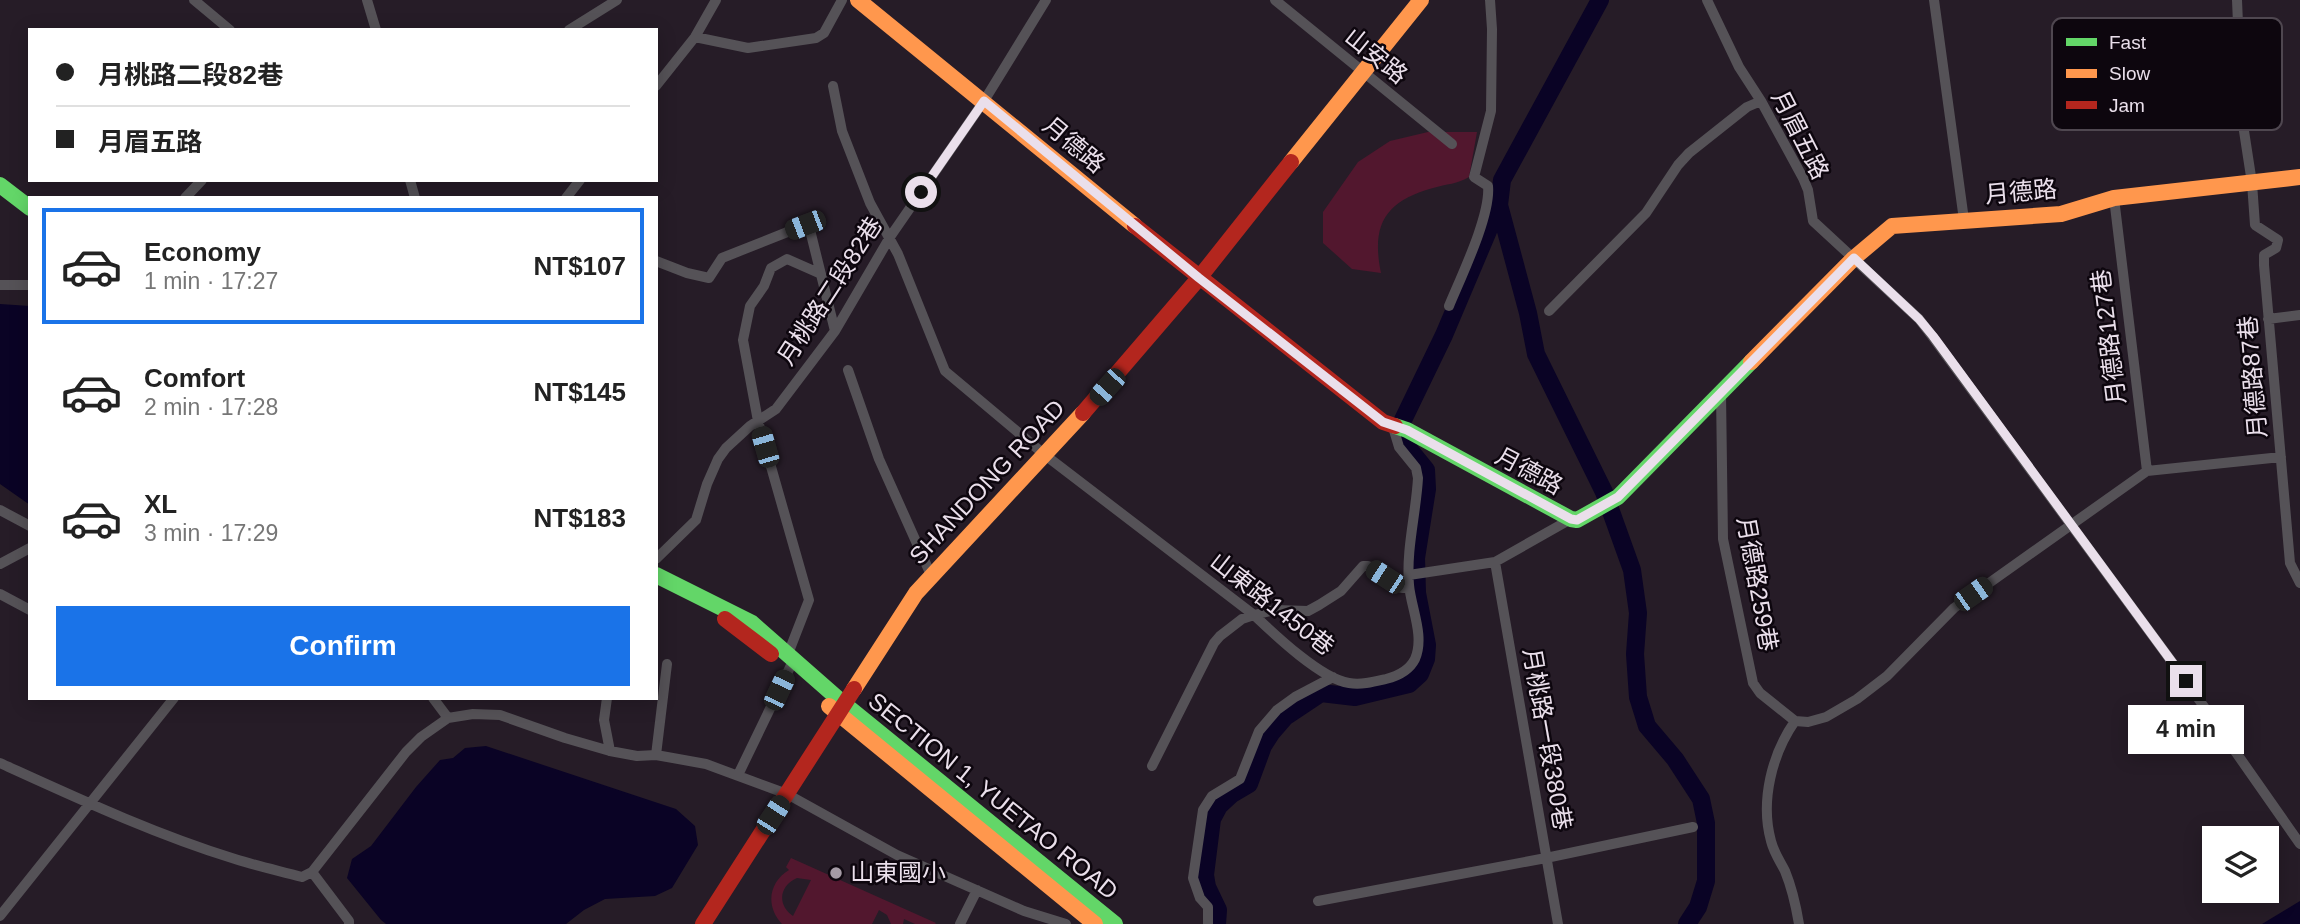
<!DOCTYPE html>
<html lang="en">
<head>
<meta charset="utf-8">
<style>
  body { margin:0; font-family:Arial,"Noto Sans TC",sans-serif; background:#f6f6f6; color:#222; height:100vh; display:flex; flex-direction:column; font-size:26px; white-space:nowrap }
  * { box-sizing:border-box; margin:0 }
  p { font-size:23px; color:#767676 }
  .icon { flex:none; width:38px; height:38px; fill:none; stroke:currentColor; stroke-width:2; stroke-linecap:round; stroke-linejoin:round }
  .map { position:relative; flex:1; overflow:hidden }
  .panel { position:absolute; left:28px; top:196px; width:630px; height:504px; display:flex; flex-direction:column; background:#fff; border-radius:0px; box-shadow:0 4px 18px #0003 }
  .panel>* { flex:none }
  .banner { position:absolute; left:28px; top:28px; width:630px; height:154px; border-radius:0px; box-shadow:0 4px 18px #0003; display:grid; align-content:center; height:154px; padding:0 28px; background:#fff }
  .controls { position:absolute; left:2202px; top:826px; display:grid; gap:14px }
  .controls a { display:grid; place-items:center; width:77px; height:77px; border-radius:0px; background:#fff; box-shadow:0 4px 18px #0003; font-size:35px }
  .end { position:absolute; width:32px; height:32px; margin:-16px; border:9px solid #eadfeb; background:#111; box-shadow:0 0 0 4px #111 }
  .from { border-radius:50% }
  .bubble { position:absolute; height:49px; border-radius:0px; background:#fff; box-shadow:0 4px 18px #0003; font-size:23px; font-weight:700; line-height:49px; text-align:center }
  .car { position:absolute; width:21px; height:42px; margin:-21px -10px; border-radius:9px; box-shadow:0 0 5px 2px #0007; background:linear-gradient(#222 24%,#8ab4d8 0 40%,#222 0 76%,#8ab4d8 0 86%,#222 0) }
  .banner b { display:flex; align-items:center; gap:24px; height:66px; font-size:26px }
  .banner b+b { border-top:2px solid #e0e0e0 }
  .banner i { width:18px; height:18px; background:#222 }
  ul { padding:12px 0 0; list-style:none }
  li { display:flex; align-items:center; gap:21px; height:116px; margin:0 14px 10px; padding:0 14px; border:4px solid transparent; border-radius:0px }
  li div { flex:1 }
  li b { display:block; font-size:26px }
  li em { font-style:normal; font-weight:700 }
  li.on { border-color:#1a73e8 }
  li>.icon { width:63px; height:63px; stroke-width:1.5 }
  .cta { display:flex; gap:14px; margin-top:auto; padding:14px 28px }
  .cta a { flex:1; height:80px; border-radius:0px; background:#1a73e8; color:#fff; font-size:28px; font-weight:700; line-height:80px; text-align:center }
  .map>svg:first-child { display:block }
  .green { fill:#52172e; fill-rule:evenodd }
  .water { fill:#0a0325 }
  .lines { fill:none; stroke-linecap:round; stroke-linejoin:round }
  .river { stroke:#0a0325; stroke-width:18 }
  .street { stroke:#555257; stroke-width:10 }
  .fast { stroke:#63d668; stroke-width:16 }
  .slow { stroke:#ff974d; stroke-width:16 }
  .jam { stroke:#b3261e; stroke-width:16 }
  .route { stroke:#eadfeb; stroke-width:9 }
  .poi-dot { fill:#a59ba6; stroke:#0d060e; stroke-width:2.5 }
  .labels { text-anchor:middle; stroke-width:5; stroke-linejoin:round; paint-order:stroke }
  .street-label { font-size:24px; fill:#eadfeb; stroke:#0d060e }
  .poi-label { font-size:24px; fill:#eadfeb; stroke:#0d060e; text-anchor:start }
  .key { fill:#0d060e; stroke:#4f4750; stroke-width:2 }
  .key-label { font-size:19px; fill:#eadfeb }
</style>
</head>
<body>
<div class="map">
<svg width="2300" height="924" viewBox="0 0 2300 924">
  <rect width="100%" height="100%" fill="#261c27"/>
  <path class="green" d="M1428,132h49l-8,45c-11,7 -23,7 -36,11 -48,13 -62,37 -52,85l-29,-4 -29,-26v-31l35,-50 32,-21z
    M791,858l145,65 -1,1h-20l-11,-5 -1,5h-12l-4,-9 -8,-5 -7,14h-90c-17,-18 -13,-42 7,-54l-3,-3zM797,878l14,2 -18,36c-16,-11 -14,-30 4,-38z"/>
  <path class="water" d="M0,304l30,2v199l-30,-21z
    M486,746l190,63 19,17 3,19 -26,43 -17,8 -50,3 -21,11 -18,14h-180l-5,-4 -34,-42 5,-19 19,-13 45,-59 24,-27 13,-2 12,-10z
    M2300,901v23h-38z"/>
  <g class="lines">
    <path class="river" d="M1600,0l-98,180 -3,25 29,108 8,41 68,138 28,78 6,43 -3,41 3,43 9,29 28,33 26,40 5,24v58l-8,26 -11,17
      M1217,924l1,-14 -11,-23 -2,-12 7,-56 7,-13 13,-12 17,-10 14,-38 9,-14 13,-15 36,-24 34,4 54,-13 11,-10 6,-15 1,-14 -10,-52 -1,-35 11,-69 -1,-19 -22,-27 -3,-9 1,-12 42,-87 55,-130"/>
    <path class="street" d="M194,0l36,30
      M367,0l9,30
      M1275,0l177,144
      M1707,0l32,67 22,34 42,77 5,12 5,31 106,98 13,17 254,345 114,163
      M1934,0l30,220
      M2237,0l5,118 10,65 3,42 23,15 -2,8 -12,7v10l26,298 10,20
      M569,30l48,-30
      M695,37l53,11 68,-10 8,-5 18,-33
      M656,86l39,-49 21,-37
      M833,86l9,45 28,72 28,51 47,117 100,84 209,160c20,19 67,64 95,68 12,2 24,-1 37,-4 12,-3 23,-8 29,-20 10,-23 -4,-51 -6,-74 -3,-36 7,-71 9,-107l-2,-10 -17,-21 -6,-20
      M410,180l5,18
      M185,198l17,-18
      M566,198l14,-18
      M2114,198l33,273
      M656,261l31,12 22,5 13,-20 83,-33 5,5 25,101
      M0,285h30
      M1449,306c12,-29 42,-91 39,-120l-14,-9 17,-66 1,-82 -2,-29
      M1549,311l97,-98 32,-48 11,-12 58,-46 14,-6
      M2268,319l32,-4
      M848,370l31,89 52,116
      M1721,393l2,146 30,144 7,10 35,28
      M0,510l30,16
      M656,559l40,-39 11,-36 11,-25 8,-11 24,-22 26,-17 59,-78 55,-94 94,-136 62,-101
      M1495,562l63,362
      M0,564l30,-16
      M1409,575l86,-13 76,-43
      M0,594l30,16
      M788,654l21,-54 -51,-179 -15,-81 7,-34 14,-20 7,-18 16,-9 34,15
      M433,698l15,20
      M607,698l-3,22 6,31
      M1795,721l13,1 18,-5 31,-18 30,-23 67,-68 193,-137 134,-14
      M1795,721c-23,33 -35,80 -24,120 3,12 9,20 14,30 7,17 11,35 14,53
      M656,755l11,-91
      M0,763c77,35 154,71 235,96 22,7 45,12 67,18l10,-5 94,-120 15,-15 27,-19 25,-4 27,1 65,23 45,13 27,5 19,-1 50,9 81,30 110,61 127,56 42,13
      M1152,766l62,-123 6,-7 22,-17 12,-4 21,-5 33,1 11,-6 22,-14 22,-25h5l34,22h7
      M738,775l56,-116
      M312,872l37,49v3
      M1318,901l228,-43 147,-31
      M0,916l174,-218
      M960,924l17,-34
      M1208,924v-17l-8,-9 -7,-20 10,-68 9,-14 28,-17 19,-48 18,-21 18,-13 38,-20"/>
    <path class="fast" d="M0,185l30,23
      M1395,426l12,4 164,89 6,1 41,-23 133,-135
      M656,575l96,48 91,80 272,221"/>
    <path class="slow" d="M858,0l277,226
      M1291,162l130,-162
      M1751,362l103,-104 38,-32 169,-12 53,-16 186,-21
      M854,689l62,-96 167,-180
      M829,706l266,218"/>
    <path class="jam" d="M1135,226l248,196 12,4
      M1083,413l116,-135 92,-116
      M725,619l46,35
      M703,924l151,-235"/>
  </g>
  <g class="lines">
    <path class="route" d="M921,192l63,-91 215,177 184,144 24,8 164,89 6,1 41,-23 236,-239 65,61 14,17 253,345"/>
  </g>
  <circle class="poi-dot" cx="836" cy="873" r="7"/>
  <g class="labels">
    <g class="street-label">
      <text transform="translate(1376 56) rotate(39)" y="8">山安路</text>
      <text transform="translate(1800 135) rotate(63)" y="8">月眉五路</text>
      <text transform="translate(1074 145) rotate(40)" y="8">月德路</text>
      <text transform="translate(2021 192) rotate(-5)" y="8">月德路</text>
      <text transform="translate(830 291) rotate(-57)" y="8">月桃路二段82巷</text>
      <text transform="translate(2109 337) rotate(-97)" y="8">月德路127巷</text>
      <text transform="translate(2253 377) rotate(-95)" y="8">月德路87巷</text>
      <text transform="translate(1529 471) rotate(28)" y="8">月德路</text>
      <text transform="translate(987 482) rotate(-47)" y="8">SHANDONG ROAD</text>
      <text transform="translate(1757 584) rotate(80)" y="8">月德路259巷</text>
      <text transform="translate(1272 604) rotate(38)" y="8">山東路1450巷</text>
      <text transform="translate(1547 739) rotate(80)" y="8">月桃路一段380巷</text>
      <text transform="translate(993 796) rotate(39)" y="8">SECTION 1, YUETAO ROAD</text>
    </g>
    <g class="poi-label">
      <text x="850" y="881">山東國小</text>
    </g>
  </g>
  <rect x="2052" y="18" width="230" height="112" rx="10" class="key"/>
  <rect x="2066" y="38" width="31" height="8" fill="#63d668"/>
  <rect x="2066" y="69" width="31" height="9" fill="#ff974d"/>
  <rect x="2066" y="101" width="31" height="8" fill="#b3261e"/>
  <g class="key-label">
    <text x="2109" y="49">Fast</text>
    <text x="2109" y="80">Slow</text>
    <text x="2109" y="112">Jam</text>
  </g>
</svg>
<div class="controls">
<a><svg class="icon" aria-label="layers" viewBox="0 0 24 24"><path d="M12 4l9 5-9 5-9-5zM3 14l9 5 9-5"/></svg></a>
</div>
<i class="end from" style="left:921px;top:192px"></i>
<i class="end" style="left:2186px;top:681px"></i>
<div class="bubble" style="left:2128px;top:705px;width:116px">4 min</div>
<i class="car" style="left:805px;top:225px;rotate:249deg"></i>
<i class="car" style="left:1107px;top:387px;rotate:222deg"></i>
<i class="car" style="left:765px;top:447px;rotate:344deg"></i>
<i class="car" style="left:1385px;top:577px;rotate:303deg"></i>
<i class="car" style="left:1973px;top:594px;rotate:55deg"></i>
<i class="car" style="left:779px;top:690px;rotate:25deg"></i>
<i class="car" style="left:773px;top:815px;rotate:33deg"></i>
<div class="banner">
<b><i class="from"></i>月桃路二段82巷</b>
<b><i></i>月眉五路</b>
</div>
<section class="panel">
<ul>
<li class="on"><svg class="icon" aria-label="car" viewBox="0 0 24 24"><path d="M5 17H2v-5l4-1 3-4h7l3 4 3 1v5h-3M9 17h6M6 11h13"/><circle cx="7" cy="17" r="2"/><circle cx="17" cy="17" r="2"/></svg><div><b>Economy</b><p>1 min · 17:27</p></div><em>NT$107</em></li>
<li><svg class="icon" aria-label="car" viewBox="0 0 24 24"><path d="M5 17H2v-5l4-1 3-4h7l3 4 3 1v5h-3M9 17h6M6 11h13"/><circle cx="7" cy="17" r="2"/><circle cx="17" cy="17" r="2"/></svg><div><b>Comfort</b><p>2 min · 17:28</p></div><em>NT$145</em></li>
<li><svg class="icon" aria-label="car" viewBox="0 0 24 24"><path d="M5 17H2v-5l4-1 3-4h7l3 4 3 1v5h-3M9 17h6M6 11h13"/><circle cx="7" cy="17" r="2"/><circle cx="17" cy="17" r="2"/></svg><div><b>XL</b><p>3 min · 17:29</p></div><em>NT$183</em></li>
</ul>
<div class="cta"><a>Confirm</a></div>
</section>
</div>
</body>
</html>
